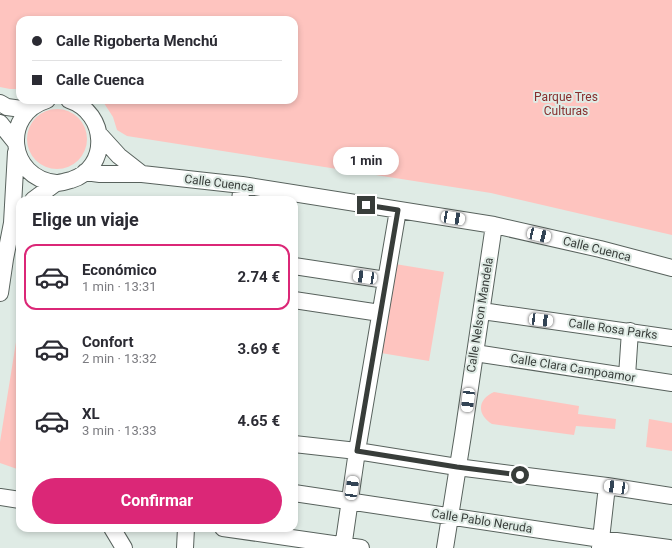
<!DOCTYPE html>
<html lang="es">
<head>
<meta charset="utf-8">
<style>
  body { margin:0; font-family:Roboto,sans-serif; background:#f7f7f7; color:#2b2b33; height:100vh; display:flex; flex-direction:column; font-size:15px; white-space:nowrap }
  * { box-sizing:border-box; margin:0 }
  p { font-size:13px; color:#7c7c81 }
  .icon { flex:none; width:22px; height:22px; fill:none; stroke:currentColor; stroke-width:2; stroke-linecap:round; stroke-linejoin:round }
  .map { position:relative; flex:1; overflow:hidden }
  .sheet { position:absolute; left:16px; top:196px; width:282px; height:336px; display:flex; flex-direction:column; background:#fff; border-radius:12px; box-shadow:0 2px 6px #0003 }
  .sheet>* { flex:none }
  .hud { position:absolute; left:16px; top:16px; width:282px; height:88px; border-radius:12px; box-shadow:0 2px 6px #0003; display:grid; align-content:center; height:88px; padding:0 16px; background:#fff }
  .end { position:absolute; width:18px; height:18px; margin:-9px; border:5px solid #383d3a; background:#fff; box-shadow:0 0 0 2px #fff }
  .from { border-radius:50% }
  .bubble { position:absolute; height:28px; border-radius:14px; background:#fff; box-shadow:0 2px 6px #0003; font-size:13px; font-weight:700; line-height:28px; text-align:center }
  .car { position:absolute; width:12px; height:24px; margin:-12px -6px; border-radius:5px; box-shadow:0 0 3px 1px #0007; background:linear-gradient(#fff 24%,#345 0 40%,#fff 0 76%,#345 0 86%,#fff 0) }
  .hud b { display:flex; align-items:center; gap:14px; height:38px; font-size:15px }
  .hud b+b { border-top:1px solid #e1e1e2 }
  .hud i { width:10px; height:10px; background:#2b2b33 }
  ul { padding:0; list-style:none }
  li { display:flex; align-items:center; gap:12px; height:66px; margin:0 8px 6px; padding:0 8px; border:2px solid transparent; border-radius:12px }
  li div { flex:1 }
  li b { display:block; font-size:15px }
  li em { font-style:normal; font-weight:700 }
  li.active { border-color:#db2777 }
  li>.icon { width:36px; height:36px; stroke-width:1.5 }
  h2 { padding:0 16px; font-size:18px; line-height:48px }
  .cta { display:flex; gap:8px; margin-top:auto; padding:8px 16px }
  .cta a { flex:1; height:46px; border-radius:24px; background:#db2777; color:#fff; font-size:16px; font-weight:700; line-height:46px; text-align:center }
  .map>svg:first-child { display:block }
  .green { fill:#fec4bf }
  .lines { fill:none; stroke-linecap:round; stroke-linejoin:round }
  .minor-casing { stroke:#58625d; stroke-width:18 }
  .minor { stroke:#fff; stroke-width:16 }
  .route { stroke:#383d3a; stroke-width:5 }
  .labels { text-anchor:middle; stroke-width:4; stroke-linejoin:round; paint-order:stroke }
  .park-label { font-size:12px; fill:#862e2d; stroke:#dfebe5 }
  .street-label { font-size:12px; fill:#383d3a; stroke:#dfebe5 }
</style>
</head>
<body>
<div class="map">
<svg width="672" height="548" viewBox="0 0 672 548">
  <rect width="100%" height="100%" fill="#dfebe5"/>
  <path class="green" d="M0,0h672v235l-181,-42 -364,-57 -10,-6 -4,-13 -11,-17h192v-80h-274v69h-10l-10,-2z
    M27 139a30 30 0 1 1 60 0a30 30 0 1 1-60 0Z
    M395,264l49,8 -15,89 -48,-8z
    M20,317v153l-20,-7v-21z
    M494,392l85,14 -1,8 38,5 -1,10 -39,-3 -2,9 -82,-11c-16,-10 -14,-25 2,-32z
    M649,419l23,4v28l-26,-4z"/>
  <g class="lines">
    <defs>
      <path id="minor" d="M47,100c-46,14 -39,78 9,83 5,0 10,-2 15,-3 39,-12 37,-67 -2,-80
        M0,103l7,4 22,3
        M0,123l16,20
        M99,134l20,22 23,18
        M85,172l15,2h42l100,11 252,40 106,24 72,19
        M33,200l23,-17
        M240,200l2,-15
        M294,266l92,14
        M0,293l5,-34 7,-36 4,-71
        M294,300l86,13
        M482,311l190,27
        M475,353l197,30
        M627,376l3,-45
        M294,444l63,7 100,16 150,19 65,10
        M294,493l307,46 68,9
        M0,497l20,3
        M112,528l12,20
        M223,528l138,20
        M185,548l1,-20
        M343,548l14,-97 41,-241
        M445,548l18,-113 31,-210
        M600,548l7,-62"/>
    </defs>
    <use href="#minor" class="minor-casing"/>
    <use href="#minor" class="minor"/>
  </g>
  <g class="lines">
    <path class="route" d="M366,205l32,5 -41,241 100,16 63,8"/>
  </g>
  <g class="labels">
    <g class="park-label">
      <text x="566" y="101">Parque Tres<tspan x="566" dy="14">Culturas</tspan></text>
    </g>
    <g class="street-label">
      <text transform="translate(219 183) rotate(7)" y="4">Calle Cuenca</text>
      <text transform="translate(597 249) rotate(14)" y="4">Calle Cuenca</text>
      <text transform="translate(480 315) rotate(-81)" y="4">Calle Nelson Mandela</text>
      <text transform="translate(613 329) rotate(8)" y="4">Calle Rosa Parks</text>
      <text transform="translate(573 368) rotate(9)" y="4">Calle Clara Campoamor</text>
      <text transform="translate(482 521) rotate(9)" y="4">Calle Pablo Neruda</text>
    </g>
  </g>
</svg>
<i class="end from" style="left:520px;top:475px"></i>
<i class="end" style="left:366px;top:205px"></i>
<div class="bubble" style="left:333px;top:147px;width:66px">1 min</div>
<i class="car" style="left:453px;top:218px;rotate:99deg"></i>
<i class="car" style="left:539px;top:235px;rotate:103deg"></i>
<i class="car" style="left:365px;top:277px;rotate:278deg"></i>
<i class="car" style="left:541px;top:320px;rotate:97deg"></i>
<i class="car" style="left:468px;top:400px;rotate:187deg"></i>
<i class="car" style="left:616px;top:487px;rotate:278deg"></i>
<i class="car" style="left:352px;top:488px;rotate:8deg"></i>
<div class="hud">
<b><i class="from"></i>Calle Rigoberta Menchú</b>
<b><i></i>Calle Cuenca</b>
</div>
<section class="sheet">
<h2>Elige un viaje</h2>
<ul>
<li class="active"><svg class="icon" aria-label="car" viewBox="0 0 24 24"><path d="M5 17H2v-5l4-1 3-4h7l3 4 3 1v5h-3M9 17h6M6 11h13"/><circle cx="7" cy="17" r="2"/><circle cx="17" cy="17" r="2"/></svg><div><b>Económico</b><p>1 min · 13:31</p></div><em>2.74 €</em></li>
<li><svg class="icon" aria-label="car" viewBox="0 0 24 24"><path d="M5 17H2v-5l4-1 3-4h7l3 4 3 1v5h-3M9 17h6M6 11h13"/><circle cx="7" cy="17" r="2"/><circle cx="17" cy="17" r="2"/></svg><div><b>Confort</b><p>2 min · 13:32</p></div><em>3.69 €</em></li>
<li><svg class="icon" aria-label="car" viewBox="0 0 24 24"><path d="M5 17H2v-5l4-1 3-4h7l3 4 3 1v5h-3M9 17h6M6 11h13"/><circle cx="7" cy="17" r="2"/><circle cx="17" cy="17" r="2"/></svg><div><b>XL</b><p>3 min · 13:33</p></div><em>4.65 €</em></li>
</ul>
<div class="cta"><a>Confirmar</a></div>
</section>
</div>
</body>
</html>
